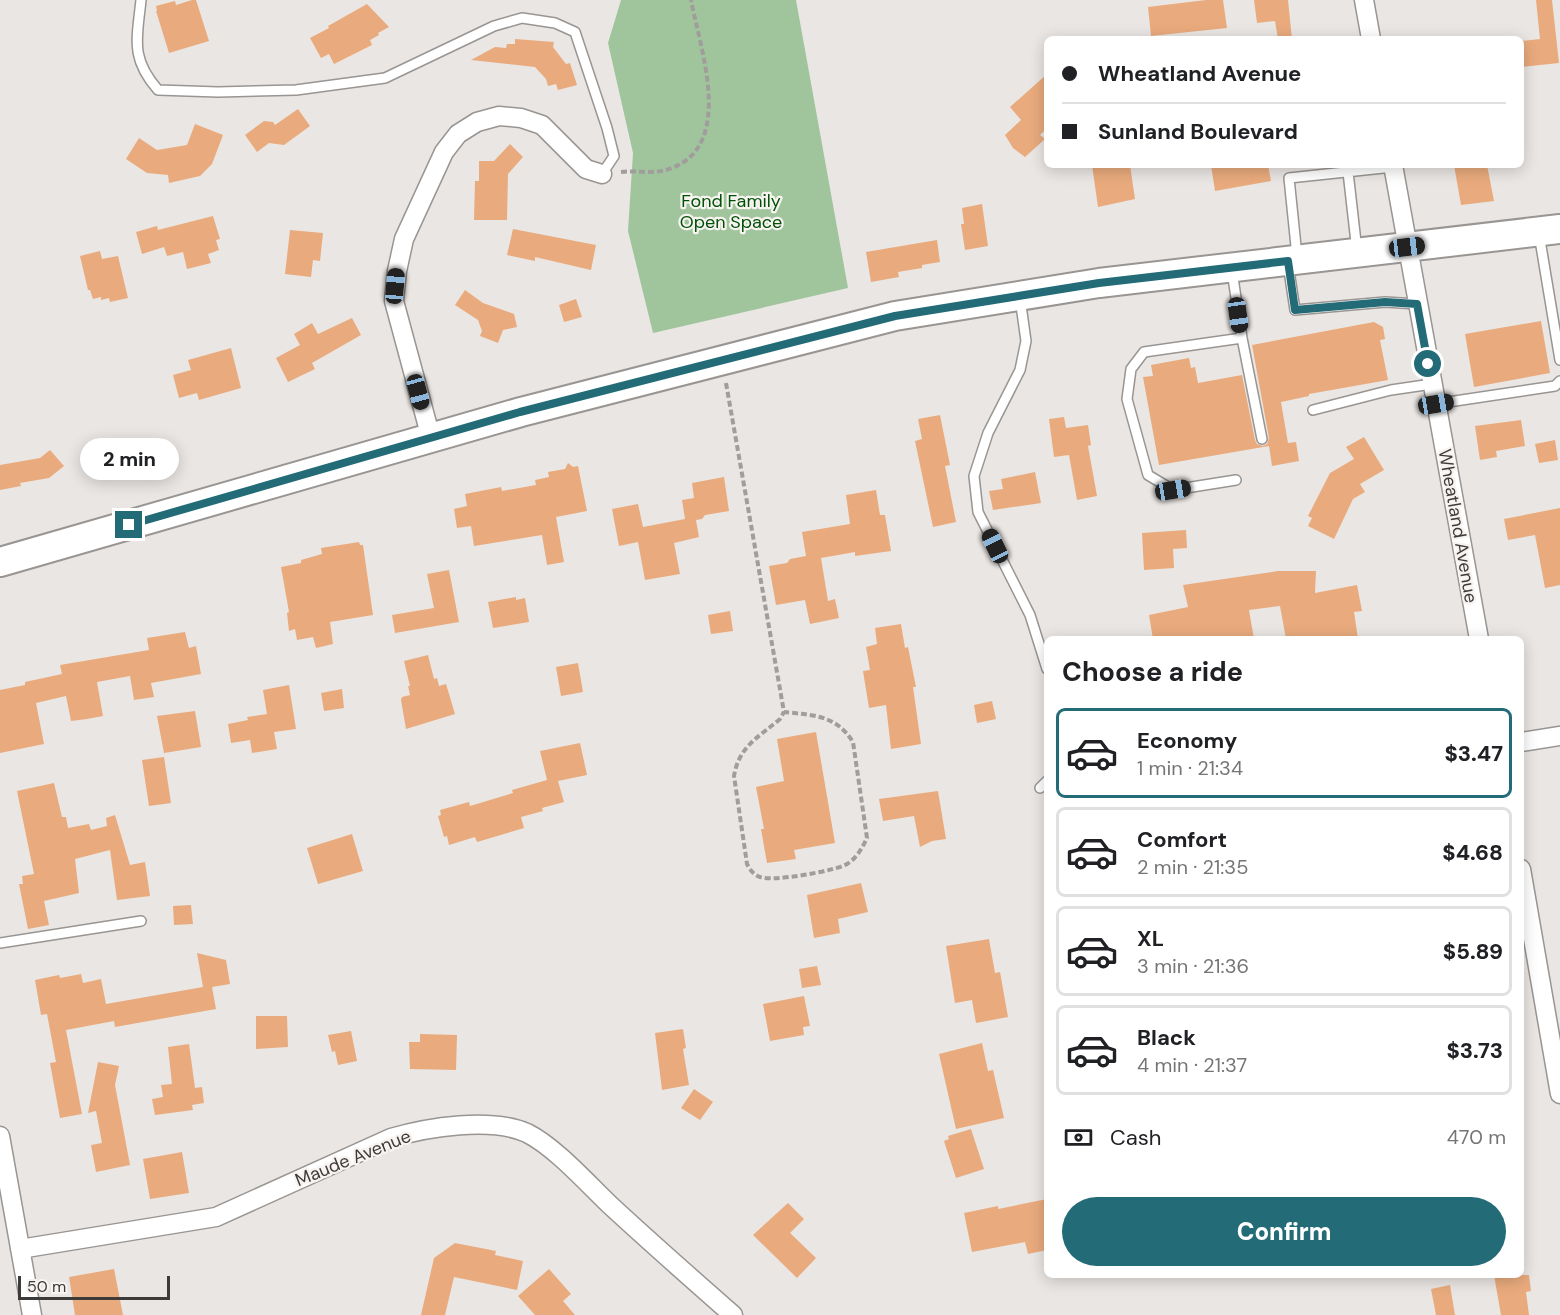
<!DOCTYPE html>
<html lang="en">
<head>
<meta charset="utf-8">
<style>
  body { margin:0; font-family:"DM Sans",sans-serif; background:#f6f6f6; color:#202124; height:100vh; display:flex; flex-direction:column; font-size:22px; white-space:nowrap }
  * { box-sizing:border-box; margin:0 }
  p { font-size:20px; color:#757577 }
  .icon { flex:none; width:33px; height:33px; fill:none; stroke:currentColor; stroke-width:2; stroke-linecap:round; stroke-linejoin:round }
  .map { position:relative; flex:1; overflow:hidden }
  .details { position:absolute; left:1044px; top:636px; width:480px; height:642px; display:flex; flex-direction:column; background:#fff; border-radius:9px; box-shadow:0 3px 15px #0003 }
  .details>* { flex:none }
  .banner { position:absolute; left:1044px; top:36px; width:480px; height:132px; border-radius:9px; box-shadow:0 3px 15px #0003; display:grid; align-content:center; height:132px; padding:0 18px; background:#fff }
  .scale { position:absolute; left:18px; bottom:15px; width:152px; box-sizing:border-box; padding-left:6px; border:3px solid #3d3b3a; border-top:0; font-size:16px; line-height:21px; white-space:nowrap; color:#3d3b3a; -webkit-text-stroke:4px #f7f3f0; paint-order:stroke }
  .end { position:absolute; width:27px; height:27px; margin:-14px; border:8px solid #226b77; background:#fff; box-shadow:0 0 0 3px #fff }
  .from { border-radius:50% }
  .bubble { position:absolute; height:42px; border-radius:21px; background:#fff; box-shadow:0 3px 15px #0003; font-size:20px; font-weight:800; line-height:42px; text-align:center }
  .car { position:absolute; width:18px; height:36px; margin:-18px -9px; border-radius:8px; box-shadow:0 0 4px 2px #0007; background:linear-gradient(#222 24%,#8ab4d8 0 40%,#222 0 76%,#8ab4d8 0 86%,#222 0) }
  .banner b { display:flex; align-items:center; gap:21px; height:57px; font-size:22px }
  .banner b+b { border-top:2px solid #e0e0e0 }
  .banner i { width:15px; height:15px; background:#202124 }
  ul { padding:0; list-style:none }
  li { display:flex; align-items:center; gap:18px; height:90px; margin:0 12px 9px; padding:0 6px; border:3px solid #e0e0e0; border-radius:9px }
  li div { flex:1 }
  li b { display:block; font-size:22px }
  li em { font-style:normal; font-weight:800 }
  li.current { border-color:#226b77 }
  li>.icon { width:54px; height:54px; stroke-width:1.5 }
  h2 { padding:0 18px; font-size:27px; line-height:72px }
  .pay { display:flex; align-items:center; gap:15px; height:66px; padding:0 18px; font-size:22px }
  .pay p { margin-inline-start:auto }
  .cta { display:flex; gap:12px; margin-top:auto; padding:12px 18px }
  .cta a { flex:1; height:69px; border-radius:36px; background:#226b77; color:#fff; font-size:24px; font-weight:800; line-height:69px; text-align:center }
  .map>svg:first-child { display:block }
  .green { fill:#a0c59d }
  .building { fill:#e9ab7d }
  .lines { fill:none; stroke-linecap:round; stroke-linejoin:round }
  .service-casing { stroke:#989592; stroke-width:12 }
  .minor-casing { stroke:#989592; stroke-width:21 }
  .primary-casing { stroke:#989592; stroke-width:32 }
  .path { stroke:#a09d9b; stroke-width:4; stroke-dasharray:6 3; stroke-linecap:butt }
  .service { stroke:#fff; stroke-width:9 }
  .minor { stroke:#fff; stroke-width:18 }
  .primary { stroke:#fff; stroke-width:28 }
  .route { stroke:#226b77; stroke-width:8 }
  .labels { text-anchor:middle; stroke-width:4.5; stroke-linejoin:round; paint-order:stroke }
  .park-label { font-size:18px; fill:#005105; stroke:#f7f3f0 }
  .street-label { font-size:18px; fill:#3d3b3a; stroke:#f7f3f0 }
</style>
</head>
<body>
<div class="map">
<svg width="1560" height="1315" viewBox="0 0 1560 1315">
  <rect width="100%" height="100%" fill="#eae6e3"/>
  <path class="green" d="M621,0h175l52,288 -195,45 -25,-102 5,-78 -25,-110z"/>
  <path class="building" d="M192,0h4l13,41 -40,12 -13,-42h1l-1,-5 19,-5 1,4z
    M1206,0h17l4,28 -76,8 -3,-29z
    M1254,0h34l4,39h-14l-3,-18 -18,2z
    M1536,0h16l7,63 -38,4v-26l19,-2z
    M367,4l22,23 -11,6 1,2 -9,5 2,5 -38,19 -5,-10 -8,4 -11,-20 19,-10 -1,-2z
    M515,39l39,3 -1,5 13,17 4,-1 7,22 -19,5 -2,-6 -8,2 -2,-7 -11,-12 -64,-7 24,-13 11,1 1,-4h8z
    M1047,74v54l-7,7 5,4 -20,18 -12,-9 -8,-13 16,-15 -11,-13z
    M298,109l12,17 -26,19 -15,-2 -12,9 -12,-17 19,-14 9,1 2,3z
    M195,124l28,11 -11,29 -12,12 -31,7 -1,-8 -21,-2 -21,-14 13,-21 18,12 30,-5z
    M510,144l13,13 -15,17 -1,46h-33l1,-39h4v-20h15z
    M1092,165h38l5,34 -37,8z
    M1211,165h57l3,16 -56,10z
    M1454,165h33l7,36 -33,4z
    M982,204l6,42 -23,4 -4,-26h3l-2,-16z
    M213,216l7,23 -4,1 3,10 -11,4 3,9 -24,6 -4,-17 -16,4 -3,-9 -22,7 -6,-22 21,-6 1,4z
    M513,229l83,16 -5,25 -56,-13v4l-28,-6z
    M290,230l33,3 -3,28 -7,-1 -2,17 -26,-3z
    M937,240l3,22 -18,3v3l-24,4 1,5 -28,5 -5,-30z
    M100,251l2,8 16,-3 10,42 -18,4 -1,-4 -8,2v-3l-8,2 -3,-9h-2l-8,-34z
    M465,290l18,13 31,11 3,13 -14,3 -5,13 -18,-7 2,-5 -4,-11 -23,-15z
    M576,299l6,18 -18,5 -5,-17z
    M352,318l9,17 -49,28 3,6 -27,13 -12,-24 24,-13 -6,-11 18,-11 6,11z
    M1541,321l9,52 -76,14 -9,-53z
    M1374,322l9,5 2,12 -5,1 8,40 -79,14v2l-28,6 7,41 8,-1 3,19 -27,5 -3,-20 -110,19 -16,-88 10,-1 -2,-11 38,-7 2,10 4,-1 3,16 44,-8 13,65 2,4 6,2 4,-2 2,-6 -17,-93z
    M231,348l10,40 -42,12 -2,-7 -18,5 -6,-23 18,-5 -3,-10z
    M940,415l10,50 -5,1 11,56 -23,5 -18,-86 7,-2 -4,-20z
    M1064,417l2,11 22,-3 3,20 -3,1 9,50 -20,4 -8,-45 -15,2 -5,-38z
    M1521,420l4,26 -29,5 1,6 -17,3 -5,-34z
    M1364,437l20,33 -24,14 5,8 -12,7 -19,40 -26,-13 4,-8 -4,-2 22,-43 24,-14 -8,-12z
    M1555,440l3,20 -19,3 -4,-19z
    M50,450l14,16 -15,12 -29,5 1,3 -21,4v-25l40,-7z
    M568,463l5,4 5,-1 9,45 -31,6 8,45 -17,3 -5,-30 -68,11 -3,-20 -14,2 -3,-19 13,-3 -2,-12 36,-7 1,4 34,-6 -1,-5 14,-3 -1,-5 17,-3z
    M1035,472l6,31 -48,7 -4,-19 14,-2 -2,-10z
    M724,477l5,34 -24,4 -3,4 -6,1 3,17 -25,6 6,31 -35,6 -7,-38 -19,4 -7,-37 26,-5 5,23 42,-8 -3,-19 12,-2 -2,-15z
    M876,490l4,25h5l6,36 -36,5v-4l-34,6 7,43 7,-2 4,19 -29,6 -5,-24 -29,5 -7,-39 18,-3 3,-4 16,-3 -4,-24 48,-8 -4,-29z
    M1560,508v77l-15,3 -10,-53 -27,5 -4,-21z
    M1186,530l1,18 -14,1 1,19 -30,2 -2,-37z
    M359,542l1,3h3l10,70 -43,7 3,22 -17,4 -3,-11 -16,3 -2,-11 -6,2 -2,-18 2,-1 -8,-45 20,-4v-3l21,-6 -1,-6z
    M449,570l10,52 -64,11 -3,-18 42,-7 -7,-34z
    M1278,571h38l-1,22 42,-8 5,26 -8,1 4,27h-72l-6,-33 -31,4 5,29h-101l-4,-24 39,-8 -5,-22z
    M516,597v3l9,-2 4,24 -36,6 -5,-26z
    M730,611l3,20 -22,3 -3,-19z
    M901,624l4,24 3,-1 8,40h-3l8,57 -30,5 -5,-44 -17,3 -6,-37 7,-1 -4,-23 11,-3 -2,-16z
    M185,632l4,16 7,-2 5,28 -50,9 3,14 -20,3 -4,-24 -33,6 6,34 -16,3 -16,2 -5,-25 -30,7 8,41 -44,9v-63l25,-5v-3l37,-8 -2,-9 89,-15 -2,-12z
    M428,655l6,24 3,-1 2,8 7,-2 9,30 -49,15 -5,-29 1,-3 8,-2 -2,-9h2l-6,-25z
    M578,663l5,29 -22,4 -5,-29z
    M289,685l7,44 -22,3 3,17 -25,4 -2,-13 -19,3 -3,-19 20,-4 -1,-3 20,-3 -4,-24z
    M342,689l2,19 -20,3 -3,-18z
    M992,701l4,18 -19,4 -3,-18z
    M195,711l6,36 -37,6 -7,-37z
    M816,732l19,111 -41,7 2,9 -29,4 -6,-34h3l-8,-42 28,-6 -7,-42z
    M580,743l7,32 -29,6 6,21 -22,6 1,3 -22,6 3,11 -47,14 -2,-5 -26,8 -2,-9 -3,1 -6,-21 3,-1 -1,-5 29,-8 1,4 43,-13 -1,-3 35,-10 -7,-29z
    M164,757l7,46 -22,3 -7,-46z
    M54,783l8,34h4l2,11 21,-4 2,6 16,-4 -1,-8 9,-3 15,50 15,-3 5,34 -33,4 -7,-50 -35,9 4,34 -35,8 5,24 -21,4 -9,-45h4l-1,-8 12,-2 -17,-83z
    M938,791l8,48 -14,2 -12,6 -6,-31 -31,5 -4,-22z
    M352,834l11,37 -45,13 -11,-36z
    M861,883l7,29 -30,7 2,14 -26,5 -7,-43z
    M191,905l2,19 -19,1 -1,-19z
    M989,939l6,34 5,-1 8,45 -32,6 -4,-23 -17,3 -9,-57z
    M197,953l29,7 4,24 -18,3 4,22 -101,18 -1,-6 -48,9 16,84 -22,4 -10,-55 6,-1 -9,-48 -6,1 -6,-35 24,-5 1,3 21,-4 2,9 18,-4 5,25 97,-17z
    M817,966l4,19 -19,3 -3,-19z
    M804,996l6,30 -7,1 1,8 -34,6 -7,-37z
    M256,1016h31l1,31 -32,2z
    M683,1029l3,19 -3,1 6,36 -27,5 -7,-57z
    M351,1031l6,30 -19,4 -3,-14 -3,1 -4,-17z
    M420,1034l37,1 -1,35 -46,-1 -1,-27h11z
    M982,1043l6,28 5,-1 11,48 -48,11 -17,-75z
    M189,1044l6,44 7,-1 2,16 -12,2 1,5 -38,5 -3,-16 11,-2 -2,-12 11,-1 -4,-37z
    M98,1062l21,4 -4,19 15,80 -34,7 -5,-27 11,-2 -6,-32 -8,2z
    M694,1089l19,13 -13,18 -19,-12z
    M971,1129l13,40 -28,9 -12,-37 5,-2 -1,-3z
    M182,1152l7,41 -39,6 -7,-40z
    M1047,1199v51l-19,4 -3,-12 -53,10 -8,-39 34,-7v3z
    M788,1203l16,16 -14,14 26,25 -19,20 -44,-43z
    M455,1243l41,8 -1,4 28,6 -6,29 -63,-13 -9,38h-24l13,-57z
    M114,1269l9,46h-48l-6,-38z
    M549,1269l22,25 -8,7 12,14h-40l-17,-19z
    M1494,1275h35l2,16 -5,1 3,23h-28z
    M1450,1285l5,30h-19l-5,-26z"/>
  <g class="lines">
    <defs>
      <path id="service" d="M141,0c-4,39 -11,58 17,90l60,2 78,-2 89,-12 109,-52 28,-8 33,5 20,9 32,96 7,28 -12,18
        M1348,172l9,79
        M1539,234l21,126
        M1297,256l-8,-78 104,-11
        M1288,264l7,46 90,-8 32,2
        M1232,271l10,67 20,101
        M1020,298l6,43 -6,29 -32,63 -14,43 4,36 52,103 17,54
        M1435,404l120,-18 5,-5
        M1313,410l78,-20 41,-6
        M1236,480l-63,10 -25,-15 -21,-76 4,-30 13,-17 98,-14
        M1040,788l7,-7
        M0,943l141,-22"/>
      <path id="minor" d="M1364,0l7,39
        M1393,165l86,474
        M431,438l-37,-137 3,-30 7,-32 40,-87 14,-18 19,-12 22,-6 22,2 21,7 44,44 16,5
        M1521,742l39,-6
        M1521,869l39,225
        M0,1136l32,179
        M20,1249l196,-32 175,-79c37,-11 100,-21 136,-5 28,14 60,50 83,72 40,37 82,74 123,110"/>
      <path id="primary" d="M0,562l521,-150 374,-96 204,-33 461,-54"/>
    </defs>
    <use href="#service" class="service-casing"/>
    <use href="#minor" class="minor-casing"/>
    <use href="#primary" class="primary-casing"/>
    <path class="path" d="M621,172c17,-2 34,3 51,-4 63,-24 28,-120 19,-168
      M726,383l58,329c29,3 52,3 69,30l14,96c-5,10 -10,20 -20,26 -12,7 -75,18 -87,13 -6,-2 -10,-7 -13,-13l-13,-88c5,-30 25,-39 46,-57l4,-7"/>
    <use href="#service" class="service"/>
    <use href="#minor" class="minor"/>
    <use href="#primary" class="primary"/>
  </g>
  <g class="lines">
    <path class="route" d="M129,525l391,-113 375,-96 204,-33 189,-22 7,49 90,-8 32,2 11,60"/>
  </g>
  <g class="labels">
    <g class="park-label">
      <text x="731" y="207">Fond Family<tspan x="731" dy="21">Open Space</tspan></text>
    </g>
    <g class="street-label">
      <text transform="translate(1458 526) rotate(80)" y="6">Wheatland Avenue</text>
      <text transform="translate(353 1158) rotate(-22)" y="6">Maude Avenue</text>
    </g>
  </g>
</svg>
<div class="scale">50 m</div>
<i class="end from" style="left:1428px;top:364px"></i>
<i class="end" style="left:129px;top:525px"></i>
<div class="bubble" style="left:80px;top:438px;width:99px">2 min</div>
<i class="car" style="left:1407px;top:247px;rotate:83deg"></i>
<i class="car" style="left:395px;top:286px;rotate:5deg"></i>
<i class="car" style="left:1238px;top:315px;rotate:172deg"></i>
<i class="car" style="left:418px;top:392px;rotate:165deg"></i>
<i class="car" style="left:1436px;top:404px;rotate:81deg"></i>
<i class="car" style="left:1173px;top:490px;rotate:81deg"></i>
<i class="car" style="left:995px;top:546px;rotate:334deg"></i>
<div class="banner">
<b><i class="from"></i>Wheatland Avenue</b>
<b><i></i>Sunland Boulevard</b>
</div>
<section class="details">
<h2>Choose a ride</h2>
<ul>
<li class="current"><svg class="icon" aria-label="car" viewBox="0 0 24 24"><path d="M5 17H2v-5l4-1 3-4h7l3 4 3 1v5h-3M9 17h6M6 11h13"/><circle cx="7" cy="17" r="2"/><circle cx="17" cy="17" r="2"/></svg><div><b>Economy</b><p>1 min · 21:34</p></div><em>$3.47</em></li>
<li><svg class="icon" aria-label="car" viewBox="0 0 24 24"><path d="M5 17H2v-5l4-1 3-4h7l3 4 3 1v5h-3M9 17h6M6 11h13"/><circle cx="7" cy="17" r="2"/><circle cx="17" cy="17" r="2"/></svg><div><b>Comfort</b><p>2 min · 21:35</p></div><em>$4.68</em></li>
<li><svg class="icon" aria-label="car" viewBox="0 0 24 24"><path d="M5 17H2v-5l4-1 3-4h7l3 4 3 1v5h-3M9 17h6M6 11h13"/><circle cx="7" cy="17" r="2"/><circle cx="17" cy="17" r="2"/></svg><div><b>XL</b><p>3 min · 21:36</p></div><em>$5.89</em></li>
<li><svg class="icon" aria-label="car" viewBox="0 0 24 24"><path d="M5 17H2v-5l4-1 3-4h7l3 4 3 1v5h-3M9 17h6M6 11h13"/><circle cx="7" cy="17" r="2"/><circle cx="17" cy="17" r="2"/></svg><div><b>Black</b><p>4 min · 21:37</p></div><em>$3.73</em></li>
</ul>
<div class="pay"><svg class="icon" aria-label="cash" viewBox="0 0 24 24"><path d="M3 7h18v10H3z"/><circle cx="12" cy="12" r="2"/></svg>Cash<p>470 m</p></div>
<div class="cta"><a>Confirm</a></div>
</section>
</div>
</body>
</html>
